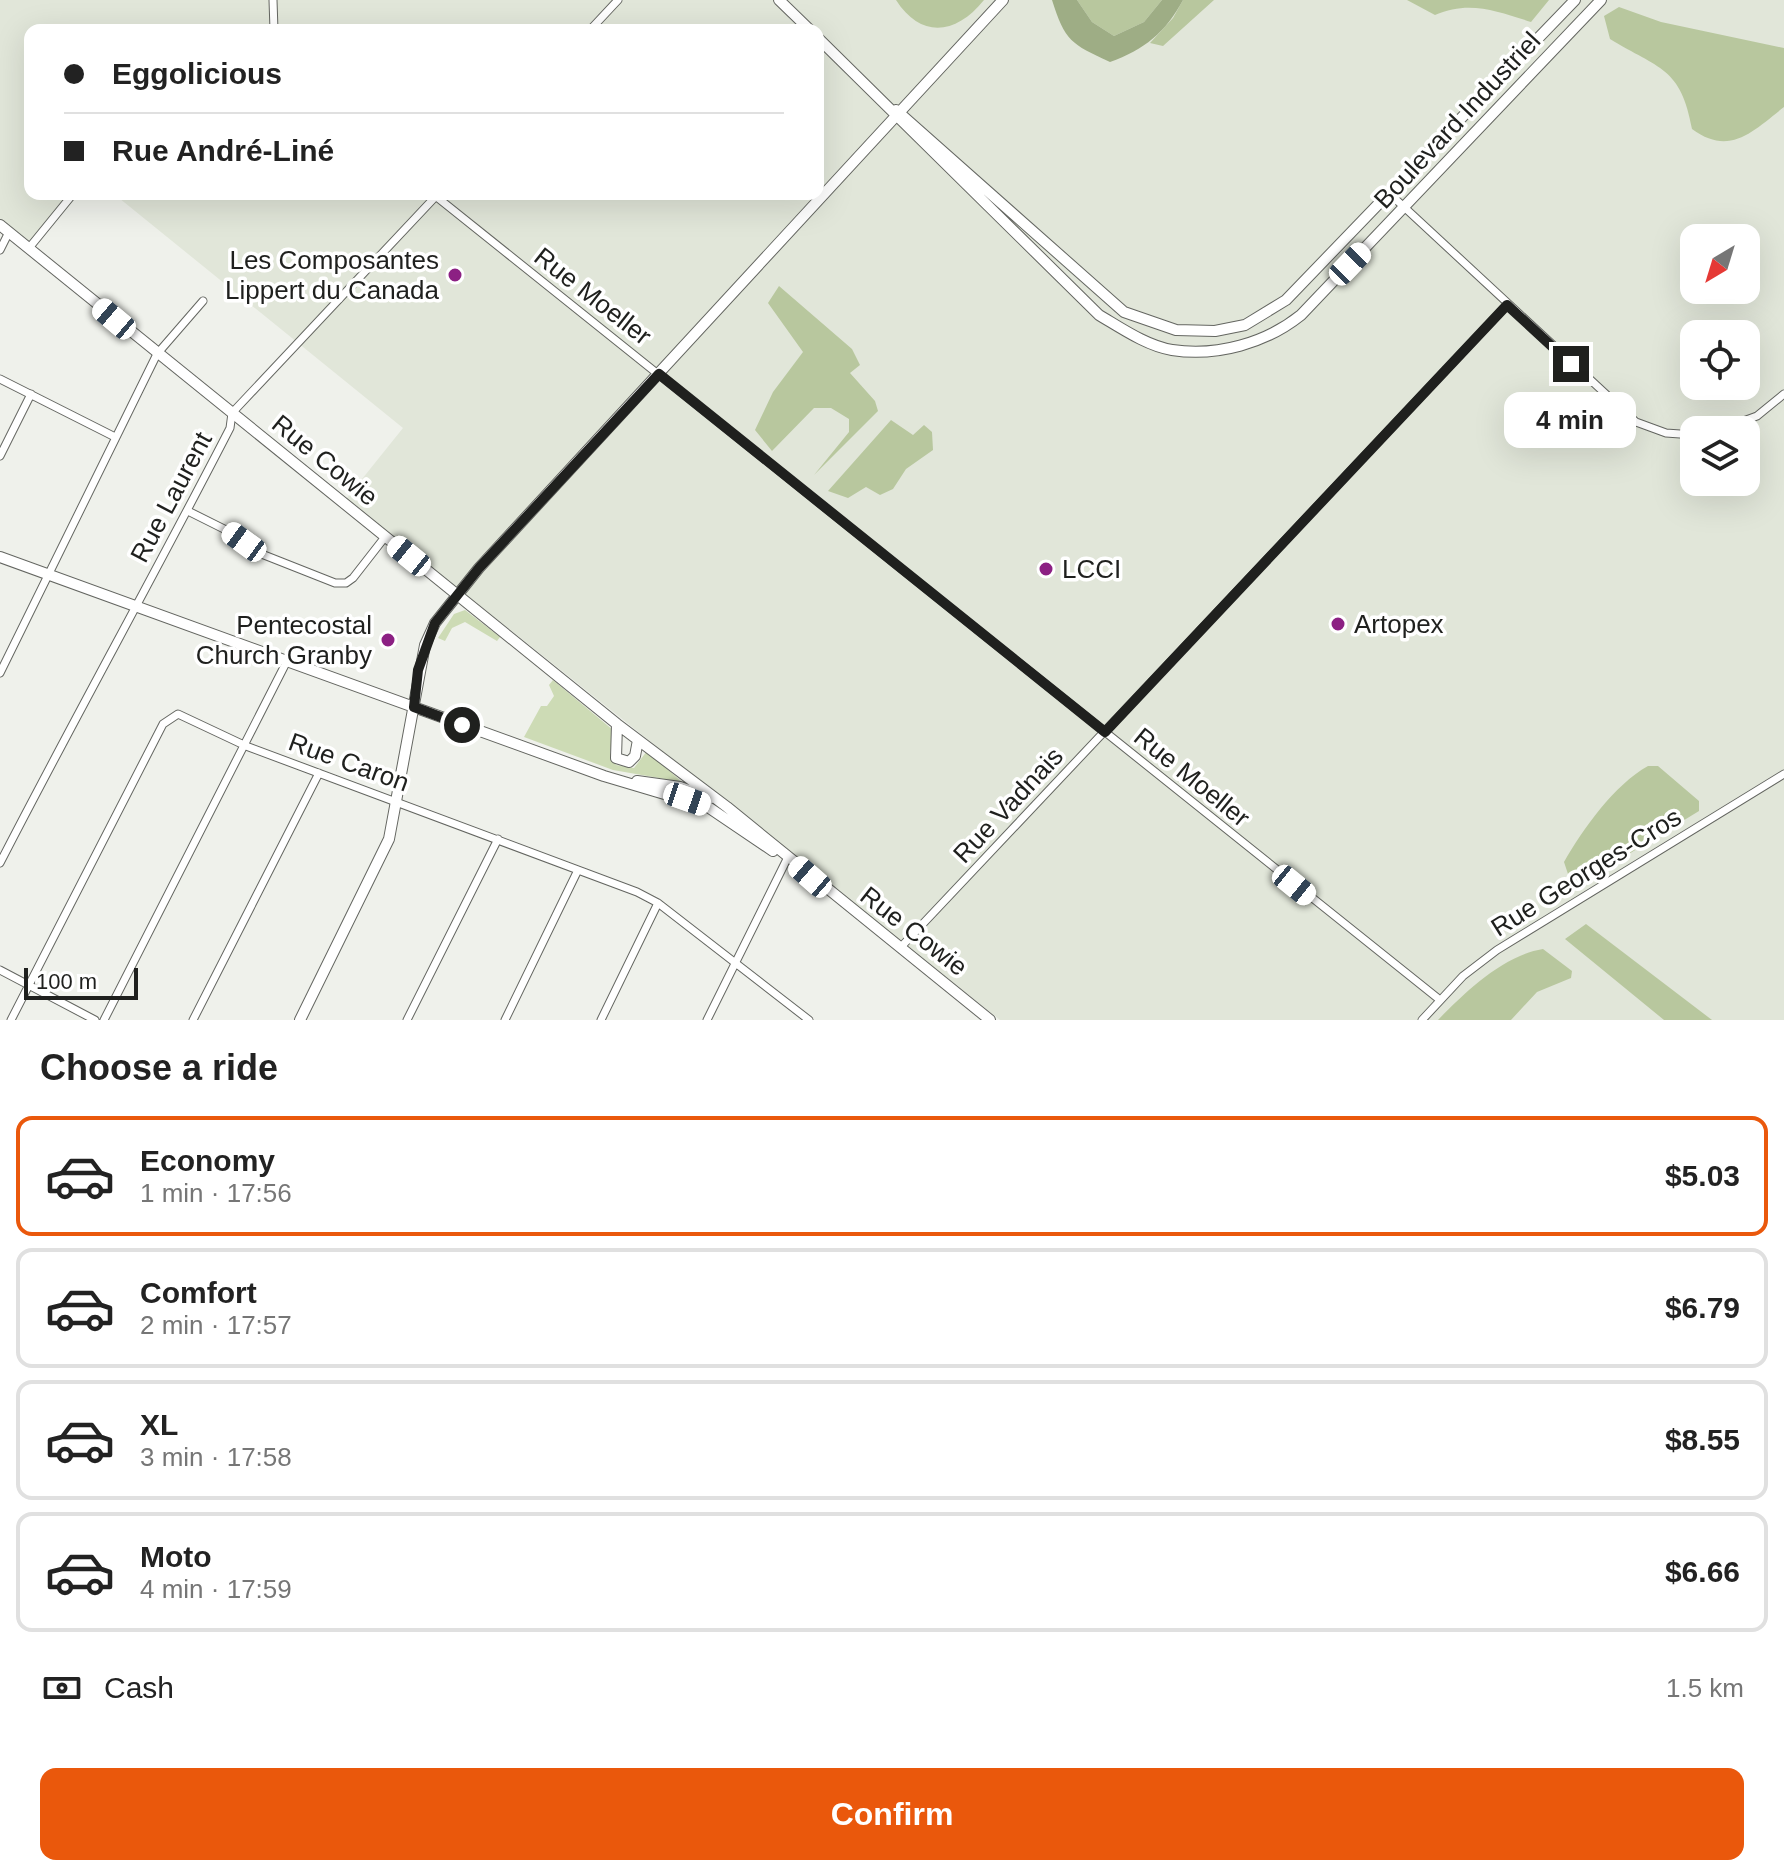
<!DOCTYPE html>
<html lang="en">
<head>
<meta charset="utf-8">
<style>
  body { margin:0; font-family:Helvetica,sans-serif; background:#f6f6f6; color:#222; height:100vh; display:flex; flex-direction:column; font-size:30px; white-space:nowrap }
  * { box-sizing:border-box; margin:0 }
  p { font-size:26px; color:#767676 }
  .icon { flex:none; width:44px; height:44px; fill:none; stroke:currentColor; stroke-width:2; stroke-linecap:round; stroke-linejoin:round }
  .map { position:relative; height:1020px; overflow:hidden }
  .sheet { display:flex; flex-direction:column; background:#fff; flex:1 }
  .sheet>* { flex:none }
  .top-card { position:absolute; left:24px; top:24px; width:800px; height:176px; border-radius:16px; box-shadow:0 8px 32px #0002; display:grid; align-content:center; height:176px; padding:0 40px; background:#fff }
  .needle { width:52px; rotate:218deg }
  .tools { position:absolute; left:1680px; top:224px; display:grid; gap:16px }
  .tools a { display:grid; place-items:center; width:80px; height:80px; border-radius:16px; background:#fff; box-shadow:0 8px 32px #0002; font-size:40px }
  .scale { position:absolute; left:24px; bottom:20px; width:114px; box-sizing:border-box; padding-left:8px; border:4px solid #1f201e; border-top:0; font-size:22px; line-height:28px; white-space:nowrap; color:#1f201e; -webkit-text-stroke:6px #fff; paint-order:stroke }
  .end { position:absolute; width:36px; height:36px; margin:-18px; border:10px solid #1f201e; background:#fff; box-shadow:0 0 0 4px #fff }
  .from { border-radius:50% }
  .bubble { position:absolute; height:56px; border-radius:16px; background:#fff; box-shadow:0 8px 32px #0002; font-size:26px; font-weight:800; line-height:56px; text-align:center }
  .car { position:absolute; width:24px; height:48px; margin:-24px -12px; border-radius:10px; box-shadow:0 0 6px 2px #0007; background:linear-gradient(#fff 24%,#345 0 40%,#fff 0 76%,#345 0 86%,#fff 0) }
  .top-card b { display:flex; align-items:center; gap:28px; height:76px; font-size:30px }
  .top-card b+b { border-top:2px solid #e0e0e0 }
  .top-card i { width:20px; height:20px; background:#222 }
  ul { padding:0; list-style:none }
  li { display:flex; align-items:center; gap:24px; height:120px; margin:0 16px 12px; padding:0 24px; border:4px solid #e0e0e0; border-radius:16px }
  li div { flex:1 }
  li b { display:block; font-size:30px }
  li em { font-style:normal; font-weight:800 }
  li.selected { border-color:#ea580c }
  li>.icon { width:72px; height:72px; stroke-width:1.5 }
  h2 { padding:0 40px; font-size:36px; line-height:96px }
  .pay { display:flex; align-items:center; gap:20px; height:88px; padding:0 40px; font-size:30px }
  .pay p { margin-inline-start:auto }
  .cta { display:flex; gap:16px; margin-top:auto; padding:16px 40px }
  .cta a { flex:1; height:92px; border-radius:16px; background:#ea580c; color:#fff; font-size:32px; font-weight:800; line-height:92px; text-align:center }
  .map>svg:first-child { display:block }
  .built { fill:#e1e6d9; fill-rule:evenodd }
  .green { fill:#cddbb5 }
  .forest { fill:#b8c79e }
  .water { fill:#9ead85 }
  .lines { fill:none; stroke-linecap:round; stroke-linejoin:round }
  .street-casing { stroke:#646661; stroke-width:9 }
  .secondary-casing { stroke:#646661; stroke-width:12 }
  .street { stroke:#fff; stroke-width:7 }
  .secondary { stroke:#fff; stroke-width:10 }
  .route { stroke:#1f201e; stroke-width:10 }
  .poi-dot { fill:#8c2083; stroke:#fff; stroke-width:3 }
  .labels { text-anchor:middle; stroke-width:7; stroke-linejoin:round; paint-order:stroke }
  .street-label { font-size:26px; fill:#1f201e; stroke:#fff }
  .poi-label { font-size:26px; fill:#1f201e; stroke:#fff; text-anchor:end }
</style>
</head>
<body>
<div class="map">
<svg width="1784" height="1020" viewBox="0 0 1784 1020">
  <rect width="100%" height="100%" fill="#eff1eb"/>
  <path class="built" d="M0,0h1784v1020h-784l-654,-521 57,-71 -289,-234h704v-164h-788v164h43l-44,54 -29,-23zM1694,238h52v52h-52zM1694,334h52v52h-52zM1694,430h52v52h-52z"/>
  <path class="green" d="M465,610l35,27 -3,4 -32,-19 -13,6 -7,13 -7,-3 16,-24z
    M553,680l60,50 -3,23 6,12 18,3 13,-17 35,31 -69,-12 -89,-33 17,-31h6l7,-10 -5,-11z"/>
  <path class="forest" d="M896,0h88c-28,35 -63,39 -88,0z
    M1077,0h85l-18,22 -30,14 -22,-14z
    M1183,0h31l-51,46 -13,-3 23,-25z
    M1407,0h142l-18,22c-34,-11 -62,-22 -96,-7z
    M1619,7l42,15 123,26v59c-31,24 -54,50 -92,22 -11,-62 -33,-60 -82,-90l-6,-23z
    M779,286l73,63 8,16 -10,8 25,28 3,10 -64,64 35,-43v-13l-18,-11h-17l-42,43 -17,-21 18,-38 30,-40 -35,-49z
    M891,420l22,15 11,-10 8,7 1,18 -27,19 -13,20 -13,6 -14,-8 -18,11 -20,-7z
    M1648,766h10l41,35v10l-116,71 -14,-5 -5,-15c19,-33 50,-77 84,-96z
    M1586,924l126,96h-48l-99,-81z
    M1543,949l29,22 -1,7 -34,14 -26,28h-73c27,-28 66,-65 105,-71z"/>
  <path class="water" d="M1052,0h25l15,22 22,14 30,-14 18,-22h21c-17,32 -39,50 -73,62 -39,-18 -45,-21 -58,-62z"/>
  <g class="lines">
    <defs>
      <path id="street" d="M273,0l1,30
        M590,30l28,-30
        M433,194l1007,806
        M1390,194l246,228 30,11 28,2
        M29,248l44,-54
        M0,250l9,-18
        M0,379l115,58
        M1719,430l38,-14 27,-22
        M0,456l31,-62
        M188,511l42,21 29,21 76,30h11l7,-5 32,-41
        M0,673l157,-319 46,-53
        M0,863c75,-146 155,-289 230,-435l2,-15 205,-218
        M900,948l607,-643
        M0,970l95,50
        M11,1020l152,-296 15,-10 68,32 391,146 21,11 151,117
        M104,1020l183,-359
        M193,1020l126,-247
        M407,1020l91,-181
        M505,1020l73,-150
        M601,1020l57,-117
        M707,1020l79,-159
        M1422,1020l41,-44 34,-26 287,-176"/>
      <path id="secondary" d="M779,0l31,30
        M818,38l281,277c22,13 48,31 73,35 45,7 94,-7 129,-35l300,-315
        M896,110l228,202 52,18 39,1 30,-6 41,-25 289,-300
        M0,225l617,499 110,83 263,213
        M0,557l604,219 104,31 65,44
        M617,724l-1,34 13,4 6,-6 3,-16
        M637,781l43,6 31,11
        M300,1020l89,-181 36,-194 10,-22 44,-55 524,-568"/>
    </defs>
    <use href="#street" class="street-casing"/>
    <use href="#secondary" class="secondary-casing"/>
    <use href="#street" class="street"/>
    <use href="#secondary" class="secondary"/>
  </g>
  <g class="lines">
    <path class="route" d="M462,725l-48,-18 4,-37 17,-47 44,-55 180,-194 446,358 402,-427 64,59"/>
  </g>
  <g class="poi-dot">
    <circle cx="455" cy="275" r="8"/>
    <circle cx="1046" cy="569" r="8"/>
    <circle cx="1338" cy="624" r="8"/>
    <circle cx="388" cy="640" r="8"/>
  </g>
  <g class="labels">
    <g class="street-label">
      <text transform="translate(1457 120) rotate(-47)" y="9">Boulevard Industriel</text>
      <text transform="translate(593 296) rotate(38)" y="9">Rue Moeller</text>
      <text transform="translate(325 460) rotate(39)" y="9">Rue Cowie</text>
      <text transform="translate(171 497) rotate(-62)" y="9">Rue Laurent</text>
      <text transform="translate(349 762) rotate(20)" y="9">Rue Caron</text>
      <text transform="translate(1192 777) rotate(39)" y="9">Rue Moeller</text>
      <text transform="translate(1008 805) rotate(-47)" y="9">Rue Vadnais</text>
      <text transform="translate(1586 872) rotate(-32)" y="9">Rue Georges-Cros</text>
      <text transform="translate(914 931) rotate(38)" y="9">Rue Cowie</text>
    </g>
    <g class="poi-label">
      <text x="439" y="269">Les Composantes<tspan x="439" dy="30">Lippert du Canada</tspan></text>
      <text x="1062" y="578" text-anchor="start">LCCI</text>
      <text x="1354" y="633" text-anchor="start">Artopex</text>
      <text x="372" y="634">Pentecostal<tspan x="372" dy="30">Church Granby</tspan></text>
    </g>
  </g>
</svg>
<div class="tools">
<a><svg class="needle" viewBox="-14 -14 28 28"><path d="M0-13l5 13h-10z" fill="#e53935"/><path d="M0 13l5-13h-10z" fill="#767676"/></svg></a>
<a><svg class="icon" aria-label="locate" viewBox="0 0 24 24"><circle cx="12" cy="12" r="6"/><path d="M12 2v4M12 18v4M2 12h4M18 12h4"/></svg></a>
<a><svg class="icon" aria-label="layers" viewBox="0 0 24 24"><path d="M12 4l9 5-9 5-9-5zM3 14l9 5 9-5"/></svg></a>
</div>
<div class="scale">100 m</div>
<i class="end from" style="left:462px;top:725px"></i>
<i class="end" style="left:1571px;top:364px"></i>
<div class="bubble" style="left:1504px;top:392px;width:132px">4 min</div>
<i class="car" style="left:1350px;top:264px;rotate:44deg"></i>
<i class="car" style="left:114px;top:319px;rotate:310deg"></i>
<i class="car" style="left:244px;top:542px;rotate:306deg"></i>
<i class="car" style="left:409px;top:556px;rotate:309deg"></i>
<i class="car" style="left:687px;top:799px;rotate:109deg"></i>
<i class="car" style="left:810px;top:877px;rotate:311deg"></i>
<i class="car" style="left:1294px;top:885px;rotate:129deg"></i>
<div class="top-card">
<b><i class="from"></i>Eggolicious</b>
<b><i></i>Rue André-Liné</b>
</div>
</div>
<section class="sheet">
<h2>Choose a ride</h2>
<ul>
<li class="selected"><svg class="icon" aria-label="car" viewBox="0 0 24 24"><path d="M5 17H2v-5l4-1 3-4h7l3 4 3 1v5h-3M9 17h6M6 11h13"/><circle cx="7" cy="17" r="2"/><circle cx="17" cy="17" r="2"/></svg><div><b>Economy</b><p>1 min · 17:56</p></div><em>$5.03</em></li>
<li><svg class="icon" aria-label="car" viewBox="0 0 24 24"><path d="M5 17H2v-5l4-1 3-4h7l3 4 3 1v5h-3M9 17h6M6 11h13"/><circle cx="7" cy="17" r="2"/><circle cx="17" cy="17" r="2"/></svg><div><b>Comfort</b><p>2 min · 17:57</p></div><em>$6.79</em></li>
<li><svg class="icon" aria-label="car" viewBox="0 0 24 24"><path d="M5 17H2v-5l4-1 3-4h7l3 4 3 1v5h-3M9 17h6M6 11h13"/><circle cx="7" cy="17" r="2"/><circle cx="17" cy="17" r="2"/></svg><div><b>XL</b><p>3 min · 17:58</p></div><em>$8.55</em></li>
<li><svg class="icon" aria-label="car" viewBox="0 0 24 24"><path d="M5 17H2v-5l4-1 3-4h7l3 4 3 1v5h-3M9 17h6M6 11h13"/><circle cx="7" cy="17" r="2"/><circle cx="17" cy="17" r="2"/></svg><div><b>Moto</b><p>4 min · 17:59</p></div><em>$6.66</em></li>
</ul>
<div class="pay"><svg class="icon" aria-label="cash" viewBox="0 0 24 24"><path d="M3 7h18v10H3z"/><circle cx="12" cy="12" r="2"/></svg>Cash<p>1.5 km</p></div>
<div class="cta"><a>Confirm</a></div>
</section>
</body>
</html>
